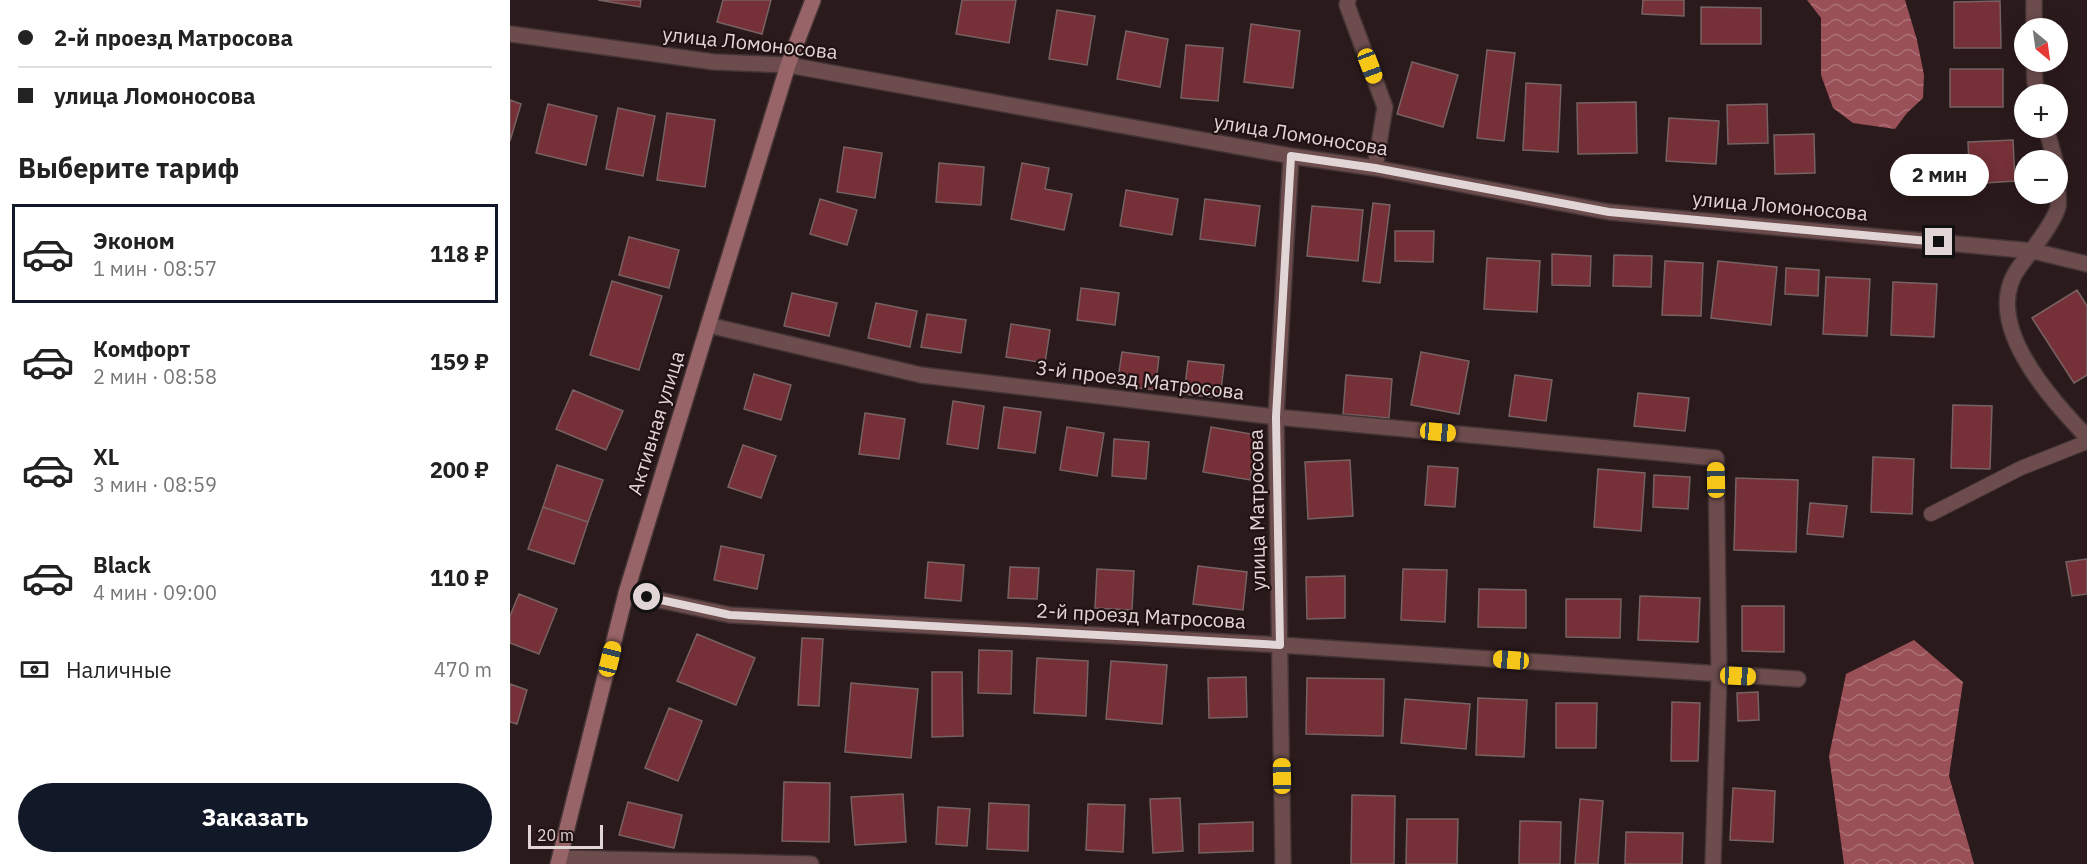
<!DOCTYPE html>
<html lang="ru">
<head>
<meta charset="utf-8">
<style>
  body { margin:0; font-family:"IBM Plex Sans",sans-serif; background:#f2f2f2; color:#222; height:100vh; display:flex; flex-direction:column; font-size:22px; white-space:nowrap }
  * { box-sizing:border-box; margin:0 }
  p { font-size:20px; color:#767676 }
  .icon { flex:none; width:33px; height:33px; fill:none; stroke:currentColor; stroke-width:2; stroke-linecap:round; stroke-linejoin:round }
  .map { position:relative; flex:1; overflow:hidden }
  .panel { display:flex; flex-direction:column; background:#fff; width:510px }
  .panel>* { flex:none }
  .guide { display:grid; align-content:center; height:132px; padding:0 18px; background:#fff }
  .needle { width:39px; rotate:151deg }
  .controls { position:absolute; left:1504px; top:18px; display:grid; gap:12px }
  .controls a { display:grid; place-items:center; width:54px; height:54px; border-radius:50%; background:#fff; box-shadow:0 3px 15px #0003; font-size:30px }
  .scale { position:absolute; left:18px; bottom:15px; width:75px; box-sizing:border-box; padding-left:6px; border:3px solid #e1d5d5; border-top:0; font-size:16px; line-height:21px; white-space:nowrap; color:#e1d5d5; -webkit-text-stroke:4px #211112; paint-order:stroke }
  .end { position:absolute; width:27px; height:27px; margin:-14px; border:8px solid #e1d5d5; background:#111; box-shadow:0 0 0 3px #111 }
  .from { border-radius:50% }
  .bubble { position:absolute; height:42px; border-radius:21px; background:#fff; box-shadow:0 3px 15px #0003; font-size:20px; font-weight:700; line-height:42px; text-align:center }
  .car { position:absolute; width:18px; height:36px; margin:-18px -9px; border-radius:8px; box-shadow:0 0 4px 2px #0007; background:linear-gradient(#f5c518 24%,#345 0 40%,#f5c518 0 76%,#345 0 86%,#f5c518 0) }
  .guide b { display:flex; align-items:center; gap:21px; height:57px; font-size:22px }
  .guide b+b { border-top:2px solid #e0e0e0 }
  .guide i { width:15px; height:15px; background:#222 }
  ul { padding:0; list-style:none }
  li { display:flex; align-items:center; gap:18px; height:99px; margin:0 12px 9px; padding:0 6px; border:3px solid transparent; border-radius:0px }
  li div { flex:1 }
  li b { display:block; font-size:22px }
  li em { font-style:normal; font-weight:700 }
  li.on { border-color:#111827 }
  li>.icon { width:54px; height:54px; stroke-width:1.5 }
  h2 { padding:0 18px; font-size:27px; line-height:72px }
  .pay { display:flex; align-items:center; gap:15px; height:66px; padding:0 18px; font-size:22px }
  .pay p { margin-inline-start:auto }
  .primary-button { display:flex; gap:12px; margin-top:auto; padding:12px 18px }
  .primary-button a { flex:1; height:69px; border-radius:36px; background:#111827; color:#fff; font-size:24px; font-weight:700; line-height:69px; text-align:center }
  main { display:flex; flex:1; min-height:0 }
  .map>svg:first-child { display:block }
  .water { fill:url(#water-waves) }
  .building { fill:#753038; stroke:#776263; stroke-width:1.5 }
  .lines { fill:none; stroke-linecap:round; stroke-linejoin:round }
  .service-casing { stroke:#443435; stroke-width:16 }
  .minor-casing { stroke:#443435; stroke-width:18 }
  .tertiary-casing { stroke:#443435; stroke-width:18 }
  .secondary-casing { stroke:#443435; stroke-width:18 }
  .service { stroke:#6c4c4d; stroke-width:14 }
  .minor { stroke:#6c4c4d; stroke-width:15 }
  .tertiary { stroke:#6c4c4d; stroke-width:15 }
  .secondary { stroke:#976467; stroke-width:15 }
  .route { stroke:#e1d5d5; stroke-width:8 }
  .labels { text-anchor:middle; stroke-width:4.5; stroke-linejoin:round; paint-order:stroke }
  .street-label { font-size:20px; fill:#e1d5d5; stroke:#211112 }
</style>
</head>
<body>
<main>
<section class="panel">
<div class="guide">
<b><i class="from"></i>2-й проезд Матросова</b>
<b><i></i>улица Ломоносова</b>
</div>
<h2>Выберите тариф</h2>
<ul>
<li class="on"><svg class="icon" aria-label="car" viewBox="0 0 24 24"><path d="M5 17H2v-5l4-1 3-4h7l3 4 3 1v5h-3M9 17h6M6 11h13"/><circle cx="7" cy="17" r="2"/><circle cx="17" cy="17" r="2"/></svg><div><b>Эконом</b><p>1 мин · 08:57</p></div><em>118 ₽</em></li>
<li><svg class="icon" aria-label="car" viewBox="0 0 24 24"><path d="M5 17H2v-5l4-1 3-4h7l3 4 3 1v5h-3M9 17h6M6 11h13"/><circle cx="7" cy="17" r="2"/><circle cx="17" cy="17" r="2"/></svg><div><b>Комфорт</b><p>2 мин · 08:58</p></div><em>159 ₽</em></li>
<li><svg class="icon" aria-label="car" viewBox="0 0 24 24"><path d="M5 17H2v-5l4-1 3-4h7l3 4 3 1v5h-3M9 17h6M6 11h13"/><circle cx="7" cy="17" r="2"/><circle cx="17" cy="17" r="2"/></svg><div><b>XL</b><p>3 мин · 08:59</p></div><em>200 ₽</em></li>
<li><svg class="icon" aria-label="car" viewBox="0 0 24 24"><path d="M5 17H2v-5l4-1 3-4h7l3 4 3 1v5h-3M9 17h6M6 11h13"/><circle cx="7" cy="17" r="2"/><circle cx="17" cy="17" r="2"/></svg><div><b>Black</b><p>4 мин · 09:00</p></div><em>110 ₽</em></li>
</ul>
<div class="pay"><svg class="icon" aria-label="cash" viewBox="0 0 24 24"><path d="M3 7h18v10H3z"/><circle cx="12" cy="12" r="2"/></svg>Наличные<p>470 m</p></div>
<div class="primary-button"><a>Заказать</a></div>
</section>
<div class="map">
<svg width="1577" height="864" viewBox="0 0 1577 864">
  <defs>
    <pattern id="water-waves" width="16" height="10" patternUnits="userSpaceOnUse" patternTransform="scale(1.5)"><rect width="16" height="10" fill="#995057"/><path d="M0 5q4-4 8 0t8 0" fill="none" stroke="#ac7076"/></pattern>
  </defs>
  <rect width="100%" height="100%" fill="#2b1a1b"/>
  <path class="water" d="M1297,0h98l12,40 7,35 -1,23 -16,15 -12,16 -42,-6 -20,-15 -12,-33v-57z
    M1404,640l49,42 -14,94 25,88h-130l-15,-108 17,-82z"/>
  <path class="building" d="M88,0h43l-1,7z
    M213,0h48l-9,34 -45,-12z
    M452,0h54l-7,43 -53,-9z
    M1133,0h41v16l-42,-2z
    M1490,1l1,47h-47v-46z
    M1191,7l60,1v36h-60z
    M547,10l38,6 -8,49 -38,-6z
    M741,24l49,7 -7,57 -49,-6z
    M616,31l42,8 -8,48 -43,-8z
    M676,45l37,3 -5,53 -37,-3z
    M977,50l28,3 -11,88 -27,-3z
    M902,62l46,13 -15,52 -46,-13z
    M1440,69h53v38h-53z
    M1016,83l35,2 -3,67 -35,-2z
    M0,100l11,4 -11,37z
    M1126,102l1,51 -59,1 -1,-51z
    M38,104l49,12 -11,49 -50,-12z
    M1257,104l1,39 -40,1 -1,-39z
    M108,108l37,8 -12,60 -37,-7z
    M157,113l48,7 -10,67 -48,-7z
    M1159,118l50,3 -3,43 -50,-3z
    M1304,134l1,39 -40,1 -1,-39z
    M1503,140l2,41 -45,3 -2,-42z
    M334,147l38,6 -7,45 -38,-6z
    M429,163l45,4 -3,38 -45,-3z
    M512,163l27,5 -4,21 27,5 -8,36 -53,-11z
    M616,190l52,9 -6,36 -52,-9z
    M310,199l37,11 -10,35 -37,-11z
    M695,199l55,7 -5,40 -55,-7z
    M863,203l17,2 -10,78 -17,-2z
    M802,206l51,4 -5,51 -51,-5z
    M885,231h39l-1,31 -38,-1z
    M119,237l50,13 -10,38 -50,-13z
    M1042,254l39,2 -1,30 -38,-1z
    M1104,255l38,1 -1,31 -38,-1z
    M977,258l53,3 -3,51 -53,-3z
    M1155,261l38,2 -2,53 -39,-1z
    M1208,261l59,6 -6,58 -60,-7z
    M1276,268l33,2 -1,26 -33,-2z
    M1316,277l44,2 -3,57 -44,-2z
    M102,281l50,15 -23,74 -49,-15z
    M1383,282l44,2 -3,53 -43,-2z
    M571,288l38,5 -4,32 -38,-5z
    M1567,290l10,16v69l-13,8 -42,-65z
    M282,293l45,10 -8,33 -45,-10z
    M366,303l41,8 -7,36 -42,-9z
    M417,314l39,6 -5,33 -40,-6z
    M501,324l39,6 -5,33 -39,-6z
    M612,352l37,5 -4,33 -38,-5z
    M911,352l48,9 -10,53 -48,-9z
    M678,361l36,4 -4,33 -36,-4z
    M244,374l37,11 -10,35 -37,-11z
    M836,375l46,4 -3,39 -46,-4z
    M1005,375l37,5 -6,41 -37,-5z
    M63,390l50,21 -17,39 -50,-21z
    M1128,393l51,5 -4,33 -51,-5z
    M443,401l31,5 -6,43 -31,-5z
    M1443,405l39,1 -2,63 -39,-1z
    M494,407l37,5 -6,41 -37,-5z
    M355,413l40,6 -6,40 -40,-5z
    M557,427l37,6 -7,43 -37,-6z
    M701,427l46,8 -7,45 -47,-8z
    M604,439l35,3 -3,37 -34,-3z
    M233,445l33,11 -15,42 -33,-11z
    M1363,457l41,2 -2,55 -41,-2z
    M840,460l3,56 -45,3 -3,-57z
    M47,465l46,15 -15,42 -45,-15z
    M918,466l30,2 -3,39 -30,-2z
    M1088,469l47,4 -4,58 -47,-4z
    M1144,475l36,2 -2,32 -35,-2z
    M1226,478l62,2 -2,72 -62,-2z
    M1300,503l37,3 -4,31 -36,-3z
    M33,507l45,15 -14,42 -46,-15z
    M211,546l43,9 -7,34 -43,-9z
    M1577,559v35l-15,2 -6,-34z
    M418,562l36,3 -3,36 -36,-3z
    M688,566l49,6 -4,38 -50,-6z
    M500,567l29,1 -2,31 -29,-1z
    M587,569l37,2 -2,39 -37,-2z
    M893,569l44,1 -2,52 -44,-2z
    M835,576v42l-38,1 -1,-42z
    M969,589l47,1v38l-48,-1z
    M9,594l38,15 -18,45 -29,-11v-27z
    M1130,596l60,2 -2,44 -60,-2z
    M1056,599h55l-1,39 -54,-1z
    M1232,606h42v46l-42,-1z
    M187,634l58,24 -19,47 -59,-24z
    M292,638l21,1 -4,67 -21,-1z
    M469,650l33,1 -1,43 -33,-1z
    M527,658l51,3 -2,55 -52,-3z
    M601,661l56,4 -5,59 -56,-5z
    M422,672h30l1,64 -31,1z
    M736,677l1,40 -38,1 -1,-40z
    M797,678l77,1 -1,57 -77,-2z
    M341,683l67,6 -7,69 -66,-6z
    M0,684l17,6 -10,34 -7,-2z
    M1248,692l1,28 -21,1 -1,-28z
    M968,698l49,2 -3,57 -48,-2z
    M895,699l65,5 -4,45 -65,-6z
    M1162,702l28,1 -2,58h-27z
    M1046,703h41l-1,45h-40z
    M159,708l33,13 -24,60 -33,-13z
    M274,782l46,1 -1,59 -47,-1z
    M1223,788l42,3 -2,51 -43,-2z
    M393,794l3,48 -51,3 -4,-48z
    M842,795l43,1 -1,68h-43z
    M670,798l3,53 -30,2 -3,-54z
    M1070,799l23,2 -5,63h-23z
    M118,802l54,13 -8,33 -55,-13z
    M479,803l40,2 -1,46 -41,-2z
    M578,804l37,1 -2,47 -37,-2z
    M428,807l32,2 -3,37 -31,-2z
    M897,819h51l-1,45h-51z
    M1010,821l41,1 -1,42h-41z
    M743,822v29l-54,2v-29z
    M1116,832l57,1 -1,31h-57z"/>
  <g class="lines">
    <defs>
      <path id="service" d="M1421,514l90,-46 66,-26"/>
      <path id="minor" d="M838,0l-1,5 38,102 -10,61
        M1524,0v28
        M1524,62l1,21 3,11
        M278,65l503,91 84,12 234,44 424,39 54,13
        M1536,128l9,32
        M1548,174v15
        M1548,194c0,4 1,9 0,13 -4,16 -28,46 -38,59 -42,55 31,133 67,171
        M198,325l213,50 355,42 440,41 3,217 -6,189
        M116,593l104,22 550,30 518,34
        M50,858l251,6
        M773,864l-7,-447 15,-261"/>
      <path id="tertiary" d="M0,34l204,28 74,3"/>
      <path id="secondary" d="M48,864l68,-271 162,-528 25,-65"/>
    </defs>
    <use href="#service" class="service-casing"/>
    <use href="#minor" class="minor-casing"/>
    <use href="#tertiary" class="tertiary-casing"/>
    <use href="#secondary" class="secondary-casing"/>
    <use href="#service" class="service"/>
    <use href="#minor" class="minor"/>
    <use href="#tertiary" class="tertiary"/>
    <use href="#secondary" class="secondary"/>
  </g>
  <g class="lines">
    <path class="route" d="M137,597l83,18 550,30 -4,-228 15,-261 84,12 234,44 330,30"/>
  </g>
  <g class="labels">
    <g class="street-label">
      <text transform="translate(240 43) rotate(6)" y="7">улица Ломоносова</text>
      <text transform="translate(791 135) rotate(9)" y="7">улица Ломоносова</text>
      <text transform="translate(1270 206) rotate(5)" y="7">улица Ломоносова</text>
      <text transform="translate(630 380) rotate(7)" y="7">3-й проезд Матросова</text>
      <text transform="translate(146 423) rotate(-73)" y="7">Активная улица</text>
      <text transform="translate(747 510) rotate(-91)" y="7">улица Матросова</text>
      <text transform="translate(631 616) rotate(3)" y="7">2-й проезд Матросова</text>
    </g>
  </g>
</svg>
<div class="controls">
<a><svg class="needle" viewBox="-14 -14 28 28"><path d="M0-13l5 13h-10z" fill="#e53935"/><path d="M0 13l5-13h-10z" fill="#767676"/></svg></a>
<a>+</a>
<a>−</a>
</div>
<div class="scale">20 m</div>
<i class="end from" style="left:137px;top:597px"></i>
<i class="end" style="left:1429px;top:242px"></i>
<div class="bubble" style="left:1380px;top:154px;width:99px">2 мин</div>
<i class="car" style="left:860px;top:66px;rotate:159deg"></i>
<i class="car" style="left:928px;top:432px;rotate:95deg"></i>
<i class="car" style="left:1206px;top:480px;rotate:359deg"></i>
<i class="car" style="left:100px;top:659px;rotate:14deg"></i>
<i class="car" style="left:1001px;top:660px;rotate:274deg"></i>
<i class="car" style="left:1228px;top:676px;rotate:93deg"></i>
<i class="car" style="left:772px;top:776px;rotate:359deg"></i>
</div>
</main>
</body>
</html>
